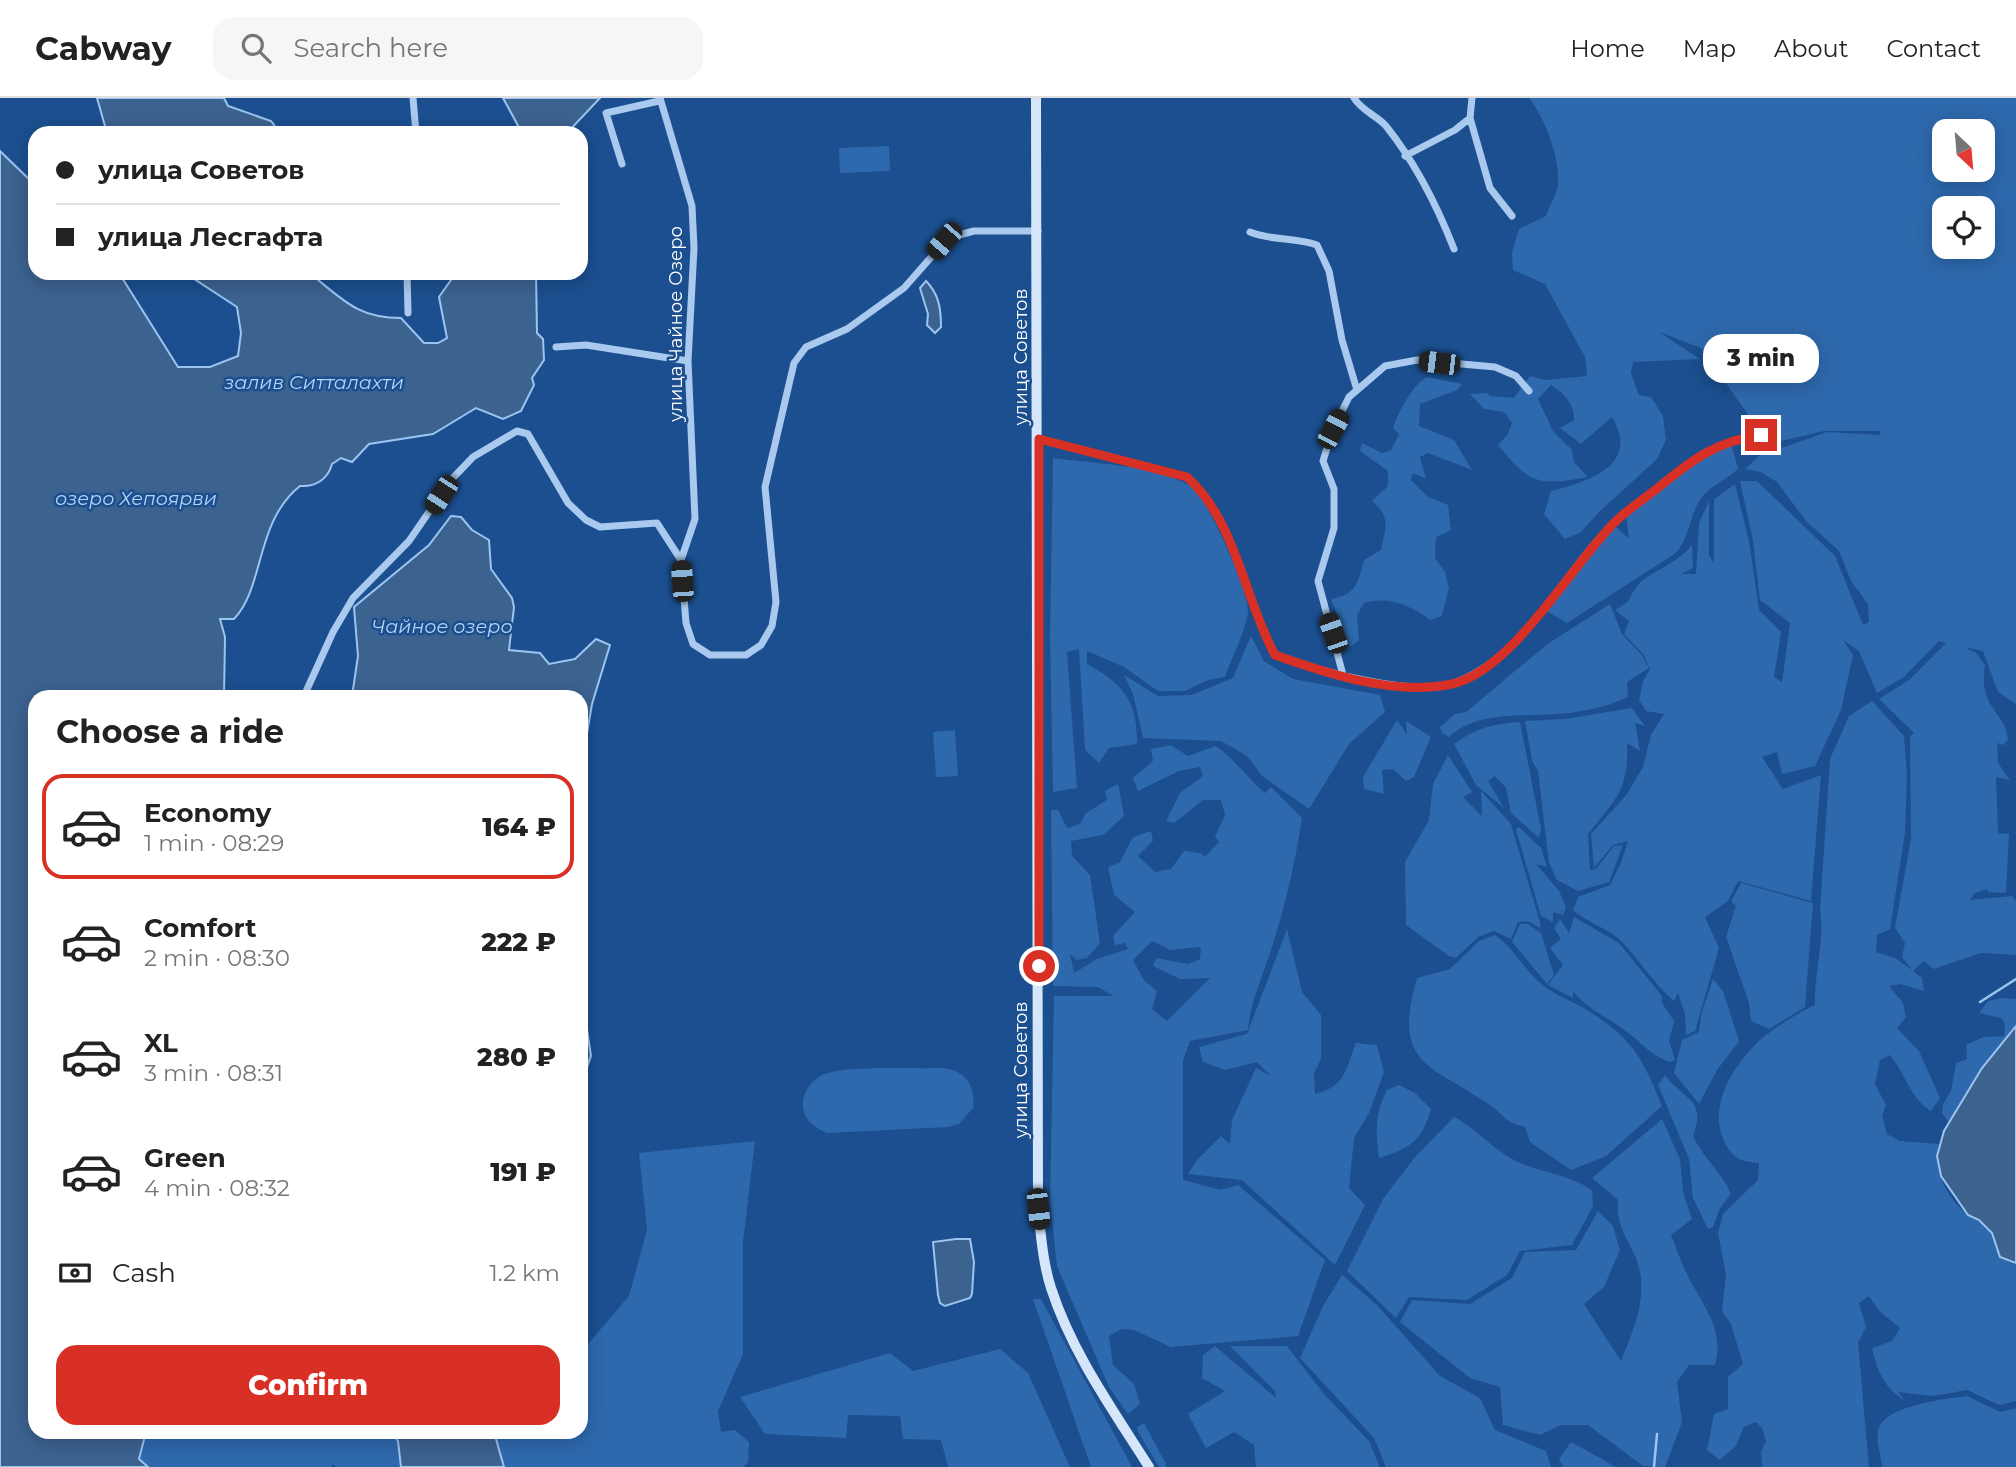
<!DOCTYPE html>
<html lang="en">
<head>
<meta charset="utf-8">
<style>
  body { margin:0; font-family:Montserrat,sans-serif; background:#f6f6f6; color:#222; height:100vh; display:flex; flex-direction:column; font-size:26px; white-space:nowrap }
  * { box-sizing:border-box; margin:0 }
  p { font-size:23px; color:#767676 }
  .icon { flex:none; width:38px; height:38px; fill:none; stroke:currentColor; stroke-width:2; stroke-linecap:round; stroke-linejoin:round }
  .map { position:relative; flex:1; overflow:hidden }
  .drawer { position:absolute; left:28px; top:592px; width:560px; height:749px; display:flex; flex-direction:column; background:#fff; border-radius:21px; box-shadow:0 4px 18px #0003 }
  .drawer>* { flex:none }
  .banner { position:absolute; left:28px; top:28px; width:560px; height:154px; border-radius:21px; box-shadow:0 4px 18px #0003; display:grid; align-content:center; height:154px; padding:0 28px; background:#fff }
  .needle { width:46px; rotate:154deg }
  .fabs { position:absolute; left:1932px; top:21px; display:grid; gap:14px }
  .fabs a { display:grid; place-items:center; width:63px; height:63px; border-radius:14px; background:#fff; box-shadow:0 4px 18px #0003; font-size:35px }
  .end { position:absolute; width:32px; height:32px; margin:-16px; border:9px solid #d93025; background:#fff; box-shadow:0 0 0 4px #fff }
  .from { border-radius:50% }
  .bubble { position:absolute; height:49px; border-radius:21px; background:#fff; box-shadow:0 4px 18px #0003; font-size:23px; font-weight:800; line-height:49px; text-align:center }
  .car { position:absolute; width:21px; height:42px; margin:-21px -10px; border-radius:9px; box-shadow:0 0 5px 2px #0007; background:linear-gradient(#222 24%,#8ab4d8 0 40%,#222 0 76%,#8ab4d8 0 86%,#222 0) }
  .banner b { display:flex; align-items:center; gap:24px; height:66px; font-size:26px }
  .banner b+b { border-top:2px solid #e0e0e0 }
  .banner i { width:18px; height:18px; background:#222 }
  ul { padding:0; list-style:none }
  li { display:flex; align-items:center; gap:21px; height:105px; margin:0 14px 10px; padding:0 14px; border:4px solid transparent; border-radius:21px }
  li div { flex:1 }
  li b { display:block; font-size:26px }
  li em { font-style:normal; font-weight:800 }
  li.current { border-color:#d93025 }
  li>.icon { width:63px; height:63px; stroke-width:1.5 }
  h2 { padding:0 28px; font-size:32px; line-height:84px }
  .pay { display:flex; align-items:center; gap:18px; height:77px; padding:0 28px; font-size:26px }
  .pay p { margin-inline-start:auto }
  .cta { display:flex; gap:14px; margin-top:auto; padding:14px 28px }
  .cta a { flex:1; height:80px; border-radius:21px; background:#d93025; color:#fff; font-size:28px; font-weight:800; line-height:80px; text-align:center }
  header { display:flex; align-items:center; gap:42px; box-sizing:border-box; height:98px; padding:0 35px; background:#fff; border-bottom:2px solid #e0e0e0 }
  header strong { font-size:33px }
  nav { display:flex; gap:38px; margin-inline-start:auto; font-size:24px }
  .search { width:490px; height:63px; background:#f6f6f6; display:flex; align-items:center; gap:18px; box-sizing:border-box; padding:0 24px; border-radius:21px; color:#767676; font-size:26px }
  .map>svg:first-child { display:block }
  .green { fill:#2e69ad; fill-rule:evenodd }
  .water { fill:#3c6290; stroke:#9cc4f0; stroke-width:2 }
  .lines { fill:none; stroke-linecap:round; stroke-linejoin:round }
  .stream { stroke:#9cc4f0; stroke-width:2.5 }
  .street { stroke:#a9c9ee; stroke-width:7 }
  .secondary { stroke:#d6e6fa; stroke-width:10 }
  .route { stroke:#d93025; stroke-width:9 }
  .labels { text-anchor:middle; stroke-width:5; stroke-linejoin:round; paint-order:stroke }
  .street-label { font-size:18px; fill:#fff; stroke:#1b4f8f }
  .water-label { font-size:19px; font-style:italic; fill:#b5d3f5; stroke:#1b4f8f }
</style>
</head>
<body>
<header>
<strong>Cabway</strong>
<div class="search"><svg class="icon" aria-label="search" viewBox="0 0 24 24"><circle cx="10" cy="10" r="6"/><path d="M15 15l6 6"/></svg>Search here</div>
<nav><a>Home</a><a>Map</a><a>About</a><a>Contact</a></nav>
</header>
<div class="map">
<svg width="2016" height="1369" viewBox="0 0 2016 1369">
  <rect width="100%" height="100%" fill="#1b4f8f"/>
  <path class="green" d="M1529,0h487v606l-18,-12 -15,-41 -19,-4 12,6 9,12c-7,45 21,46 23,75l-5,5 -6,-2 1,20 12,17 -14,-3 2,56 11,1 -3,59 -18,-1 -1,-3 -12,4 -5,7 42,-4 4,5v54l-35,-2 -47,16 -10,-8 -11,10 9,7 2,13 -24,-7 -11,2 14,17 3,14 -9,11 22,23 21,47 -9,13c-21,-13 -25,-36 -41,-56l-10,5 -5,24 11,21 -4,10 5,19 13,7 39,3c-8,24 9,57 30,71 8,6 15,8 21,17 5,6 7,17 10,25l16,7v137l-17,4 -32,-15 -34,6 -35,-4 7,9c-21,-14 -28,-30 -33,-53l20,-7 8,-13 -21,-17 -10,-15 -10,7 7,24 -8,16 11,124h-107l-1,-15 5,-11 -4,-13 -6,-6 -12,5 -8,19 -16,14 -13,-10 7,-36 14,-5v-32l15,-13 -12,-40 -9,-13 4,-36 -8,-42 5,-19 35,-34 1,-17c-5,-1 -15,-1 -20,-4 -6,-3 -11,-10 -14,-16 -17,-33 4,-71 28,-96 14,-15 44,-34 62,-42 -1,-32 10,-65 5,-96l10,-150 19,-43 23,-15 32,35 3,39 -2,58 -15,96 -13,6 -1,17 19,6 17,12 -10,-13 3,-14 -10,-15 16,-90 -1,-101 4,-4 -35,-34 30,-19 37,-37 -7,-2 -35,36 -27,16 -18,-42 -16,-11 10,15 -12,55 -26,56 -33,8 -5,-22 -15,5 21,32 38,-14 -10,126 -73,-20 -10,20 -23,16 14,31 -24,83 -9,4 -1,-21 -7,-21 -4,8c-20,-17 -33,-39 -51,-58 -13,-14 -35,-20 -50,-33l5,-13 32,-12 11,-22 7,-22 -15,4 -19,23 -3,-34 36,-40 16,-27 8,-32 13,-21 -18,-3 -7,-11 4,-19 7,-12 -7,-15 -19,-20 5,-13 -14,-11c18,-10 12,-10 22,-24 12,-15 38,-20 55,-41l1,23 -12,6h15l3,-51 10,-22v54l5,9v-65l21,-15 14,57 12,82 -2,-13 22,22 -7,45 8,5 8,-59 -30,-23 -7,-59 -13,-60h17l78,75 28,69 6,-3 -1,-18 -17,-23 -12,-30 -33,-30 -29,-39 -16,-10 -16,-3 14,-13 68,-24 53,3v-4h-56l-55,13 -68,-96 -42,-16 41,27 -67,3 -2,11 8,22 12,2 12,19 3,24 -9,19 -58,53 -19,21 -15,6 -21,-25 7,-23c37,-10 90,-25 61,-74l-31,27 -21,-16 14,-8c0,-16 -9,-26 -23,-35l-13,14 15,32 19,19 2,12 14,15c-49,9 -58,8 -90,-32l10,-11 4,-11 -8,-11 -20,-3 -14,-15 16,-1 5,3 23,2 16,-22 15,4 42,-4 -2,-19 -40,-73 -32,-14 -1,-18 7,-23 27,-13c3,-10 10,-20 12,-31 2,-27 -13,-67 -29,-87zM1944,33h39v39h-39zM1944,110h39v39h-39z
    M889,48l1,25 -50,2 -1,-25z
    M1426,279l36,7 -5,6 -37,14 -1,22 35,14 18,30 -44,-17 -8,4 6,22 -13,-6 -2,7 17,17 20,8 3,25 -15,7 -1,21 10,14 4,16 -7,28 -12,4c-20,-15 -41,-24 -66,-17l-7,12 2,25 -9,7 -19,-48c25,-4 27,-16 33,-39l17,-10c4,-22 11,-32 -9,-49l16,-15v-15l-28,-20 2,-8 20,10 9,-3 8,-16 -6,-6c7,-19 17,-39 33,-51z
    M1731,345l7,26c-10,9 -27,17 -36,28 -13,18 -11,38 -26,56l-109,70 -24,-14 72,-83 14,13 -3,-23 58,-48z
    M1053,360c45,6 95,6 136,27 17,9 59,105 59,126 -1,17 -17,49 -23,66l-17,3 -23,11h-27l-34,-24 -37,-16v13c36,19 51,38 50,80l-28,4 -10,15 -14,-13 -6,-101 -12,3 10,136 -24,4 -3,-155z
    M1610,506l12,30 19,20 8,14 -22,14 1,15c-17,8 -34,12 -52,15 -40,7 -95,-5 -127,25l-7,-4 -2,-6 15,-13 11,-2 80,-67z
    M1251,538l13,25 29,18 87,16 5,17 -36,32 -40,65 -47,-33 -15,-20 -26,-15 -78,-3 -10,-44 -9,-19 34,21 33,-1 42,-17z
    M1632,610l13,18 -10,-3 5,28 -13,-8c2,47 -11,56 -39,91l2,36 6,-1 18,-23 9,-1 -14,37 -31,9 -21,-11 -8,-17 -11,-92 -6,-10 -7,-40 40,-2z
    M1397,622l10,15 -1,-14 25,16 -17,40 -8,4 -13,-12 -11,1 2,24 -20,-5 -1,-12z
    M1520,624l21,107 -2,9 -28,-25 -5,-25 -11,-12 -7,5 16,27 -28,-23 -22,-41c22,-16 39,-20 66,-22z
    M955,632l3,46 -22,1 -3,-45z
    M1171,647l17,11 28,-10c19,13 31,32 49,47l6,-6 31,31c-7,46 -18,94 -33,138 -8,25 -19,47 -21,74l-58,11 -7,19v120l38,10 17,-5 87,75 -27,76 -127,11 -37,-17 -12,-1 -13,7 4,29 21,19 6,20 -12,10 -19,-27 -52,-121 -7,-64 4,-206h59l-15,-9 -45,-1 -2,-176h7l9,18 13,-4 6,-11 21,-13 -2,-9 13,-7 6,32 -21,19 -32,6 1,15 18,19 10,68 -13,15 -10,2 -7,-6 4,19 23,-14 31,-10 -3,-6 -10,2 -2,-9 22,-24 -21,-17 -6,-28 12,-5 13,-25 18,-6 2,10 -15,15 17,16 16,-3 13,-18 17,2 4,4 14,-15 -4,-6 10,-21 -4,-15h-18l-29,23 -8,-2 14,-28 23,-17 -3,-9 -21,4 -41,20 -5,-13 20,-17 -2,-12zM1152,843l18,9 31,-3 -1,12 -12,5 -32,-6 -3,8 27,13 30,-1 -43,43 -15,-12 5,-18 -13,-11 -11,-20z
    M1448,657l24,37 -9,5 19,19 -1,-25 30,33 29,98v6l-12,-7 -10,1 -7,17 -17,-8 -16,6 -22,21 -7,-2 -43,-31 -1,-63 24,-42 4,-36z
    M1519,729l22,21 6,19 -11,-3 23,27 7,16 -3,8 -10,-3v10l-12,-6 -25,-86z
    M1741,785l72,20 -8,104 -36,22 -18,-8 -2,-18 -23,-66 10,-31 -5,-5z
    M1574,819l45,26 43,53v7l12,18 -5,20 6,19 -5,2c-20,-7 -28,-19 -44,-31 -19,-14 -38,-21 -53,-40v7l-25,-13 15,-20 -13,-17 11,-9 -7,-11 6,-9 9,14z
    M1520,826h8l13,9 13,42 -7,9 -35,-42z
    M1287,831l15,63 19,23v44l-7,14 1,21c32,-8 30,-25 41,-51l21,2 7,27 -15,41 -15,25 -5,50 16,17 -30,60 -93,-85 -54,-6 9,-14 24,-24 9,8 2,-24 24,-52 15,8 -14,-14 -32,8 -22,-8 -4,-15 48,-13z
    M1495,837c19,13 28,33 45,48 13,11 27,16 42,24 50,30 59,48 80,99l-56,50 -35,14 -41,-28 -5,-15c-22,-5 -19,-11 -35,-22 -61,-42 -98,-39 -73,-127l33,-9 29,-28z
    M1713,881l10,12 16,50 -22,29 -18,34 -25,-31 8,-33 17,-8 3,-21z
    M2002,900l14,1v128l-48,-33 -19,29 -7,-10 1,-9 8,-13 5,-28 11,-4 -1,-14 17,-8 21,-1 1,-12 -4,-6 -22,-5 9,-12z
    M938,970c25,0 38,15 35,40l-14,16 -11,3 -121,6c-12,-5 -23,-13 -24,-27 -1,-12 8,-26 19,-31 24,-10 88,-6 116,-7z
    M1665,977c19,26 42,23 28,61 10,22 28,35 38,58l-11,14 -7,19 -5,2 -15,-31 -4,-39 -31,-74z
    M1399,987l16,8 16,16c-10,33 -20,39 -52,49 -3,-26 -5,-44 8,-68z
    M1454,1019c23,12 38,32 62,44 25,12 53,13 76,29l1,16 -21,39 -52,6 -13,24 -40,25 -58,-3 -13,21 -49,-47 36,-72 32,-42z
    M1662,1021l18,40 3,33 9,27 -21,16c5,12 9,25 15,37 14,30 40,57 29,93h-26l-12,17 5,40 -17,45 -22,-1 -55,-41h-27l-21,10 -37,-10 -3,-38 -30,-9 -70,-56 12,-22 58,4 42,-26 13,-26 51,-2 22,-39 15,15 7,24 -16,37 -20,17 37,57c11,-28 25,-58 19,-89 -5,-28 -25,-40 -22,-72l-26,-22z
    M755,1043l-12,101v112l-25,57 3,21 14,-2 14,12 -1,20 -5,5h-239l-10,-35h87v-80l48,-56 18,-66 -8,-77z
    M1342,1177l35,30 63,71 40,22 15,32 51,21 5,16h-165l-12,-29 -74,-80 23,-52z
    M1033,1201h8l91,168h-41z
    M1215,1248l61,52 -1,-7 -45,-45h57l37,48 45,47 11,26h-124l-2,-22 -20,-13 -28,16 -18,-34 37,-23 -23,-13 1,-23z
    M1000,1251l28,24 42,94h-122l-7,-27 -38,-1 -3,-23 -52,-1 -2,23 -81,-4 -25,-37 150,-44 23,18z
    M1967,1298l33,16 16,-4v59h-134c-1,-11 -7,-29 -3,-39 8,-23 67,-29 88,-32z
    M1144,1325l22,41v3h-7l-21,-35 -1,-5z
    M146,1334h246l6,9 3,26h-65l-4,-4v4h-184l-9,-8z
    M1571,1344l45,25h-53l-4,-8z"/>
  <path class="water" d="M97,0h127l4,8 43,15 9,12h-173z
    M503,0h97l-33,35h-45z
    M0,53l35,34v88h84l59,94h32l28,-11 3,-23 -4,-26 -52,-34h132v6c29,24 44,39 84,39l23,25h14l9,-5 -8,-41 17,-24h80l1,60 6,6 1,21 -12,18 2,7 -13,26 -18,8 -27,-11 -43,26 -64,10 -17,18 -11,-4 -9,6c-4,15 -16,23 -32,22 -45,36 -35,100 -66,133h-14l5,18 -1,59h-189v736h111l-7,27 9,8h-148z
    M926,183c13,13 15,28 15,46l-6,6 -8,-8 1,-11 -8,-26z
    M451,418l10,1 11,13 17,10 2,29 21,29 2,9 -5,43 31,3 9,11 26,-5 21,-20 14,6 -18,59 -11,65v-73h-229l6,-40 -4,-49 75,-62z
    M581,892l10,66 -10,28z
    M2016,928v237l-16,-6 -8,-24 -13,-13 -11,-5 -27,-39 -4,-20 7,-25 38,-63z
    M956,1141h14l4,23 -2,32 -2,4 -25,8 -5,-3 -2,-8 -5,-53z
    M392,1334h102l10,35h-103l-3,-26z"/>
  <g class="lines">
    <path class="stream" d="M1980,904l36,-23
      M1654,1369l3,-33"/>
    <path class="street" d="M413,0l3,35
      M660,0l32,108 2,42 -6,113 7,158 -14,41 5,63 7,21 17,11h36l15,-10 11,-19 4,-24 -11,-115 29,-124 12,-16 41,-18 57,-41 44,-50 26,-7h64
      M1354,0c8,13 22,17 32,28 28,35 52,82 68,123
      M1470,20l20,70 22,28
      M1405,58l50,-26 15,-12 2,-20
      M622,66l-16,-51 53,-12
      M1250,134c22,9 45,5 67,13l12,26 13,69 15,50
      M407,175l1,40
      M556,249l30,-2 102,16
      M1039,341l148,38c48,45 57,121 88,178 42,15 140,44 182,27 72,-29 106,-111 160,-162 13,-12 28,-22 42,-33 34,-28 58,-46 102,-52
      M1343,577l-25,-94 16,-53v-39l-11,-28 10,-32 16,-32 36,-31 32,-6 78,7 21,9 13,15
      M304,598l29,-64 20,-34 56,-57 42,-61 22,-23 44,-26 11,3 40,69 18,17 14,7 57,-4 24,37"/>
    <path class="secondary" d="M1036,0l2,1111c3,27 5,54 13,79 21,65 62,122 98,179"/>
  </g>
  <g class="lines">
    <path class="route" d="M1039,868v-527l148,38c49,44 57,121 88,178 53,19 120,41 177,29 62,-14 120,-121 165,-164 13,-12 28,-22 42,-33 34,-28 58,-46 102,-52"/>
  </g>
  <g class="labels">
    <g class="street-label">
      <text transform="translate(676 226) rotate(-90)" y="6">улица Чайное Озеро</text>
      <text transform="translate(1021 259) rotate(-90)" y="6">улица Советов</text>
      <text transform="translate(1021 972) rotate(-90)" y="6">улица Советов</text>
    </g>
    <g class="water-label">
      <text x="314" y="291">залив Ситталахти</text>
      <text x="136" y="407">озеро Хепоярви</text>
      <text x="442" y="535">Чайное озеро</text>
    </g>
  </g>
</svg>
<div class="fabs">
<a><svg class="needle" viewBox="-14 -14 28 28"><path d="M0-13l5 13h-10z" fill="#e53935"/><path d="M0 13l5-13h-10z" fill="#767676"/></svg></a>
<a><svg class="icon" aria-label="locate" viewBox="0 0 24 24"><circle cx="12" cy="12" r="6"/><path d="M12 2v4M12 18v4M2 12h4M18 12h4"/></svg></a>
</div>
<i class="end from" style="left:1039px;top:868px"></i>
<i class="end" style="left:1761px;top:337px"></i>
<div class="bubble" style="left:1703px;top:236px;width:116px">3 min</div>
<i class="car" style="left:944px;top:143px;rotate:221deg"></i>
<i class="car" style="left:1439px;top:265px;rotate:277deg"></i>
<i class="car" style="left:1333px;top:331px;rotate:28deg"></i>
<i class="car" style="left:441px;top:397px;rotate:213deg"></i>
<i class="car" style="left:682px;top:483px;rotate:356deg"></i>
<i class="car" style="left:1333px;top:535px;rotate:341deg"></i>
<i class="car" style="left:1038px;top:1111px;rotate:174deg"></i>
<div class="banner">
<b><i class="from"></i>улица Советов</b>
<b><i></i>улица Лесгафта</b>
</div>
<section class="drawer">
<h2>Choose a ride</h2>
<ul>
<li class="current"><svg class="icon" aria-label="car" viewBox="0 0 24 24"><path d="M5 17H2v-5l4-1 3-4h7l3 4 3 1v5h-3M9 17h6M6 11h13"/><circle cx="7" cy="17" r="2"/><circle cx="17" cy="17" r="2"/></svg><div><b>Economy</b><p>1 min · 08:29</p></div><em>164 ₽</em></li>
<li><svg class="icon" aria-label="car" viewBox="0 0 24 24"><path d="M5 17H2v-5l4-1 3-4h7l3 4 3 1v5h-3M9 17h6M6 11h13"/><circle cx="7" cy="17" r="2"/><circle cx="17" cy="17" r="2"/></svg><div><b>Comfort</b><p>2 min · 08:30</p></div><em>222 ₽</em></li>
<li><svg class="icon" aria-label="car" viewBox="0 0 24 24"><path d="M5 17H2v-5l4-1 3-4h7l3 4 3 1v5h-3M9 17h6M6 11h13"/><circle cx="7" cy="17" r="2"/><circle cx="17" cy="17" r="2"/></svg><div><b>XL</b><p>3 min · 08:31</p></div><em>280 ₽</em></li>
<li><svg class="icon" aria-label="car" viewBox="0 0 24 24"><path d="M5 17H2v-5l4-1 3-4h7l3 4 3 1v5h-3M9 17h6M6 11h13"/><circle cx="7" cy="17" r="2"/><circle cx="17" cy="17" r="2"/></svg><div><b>Green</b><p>4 min · 08:32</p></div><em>191 ₽</em></li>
</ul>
<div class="pay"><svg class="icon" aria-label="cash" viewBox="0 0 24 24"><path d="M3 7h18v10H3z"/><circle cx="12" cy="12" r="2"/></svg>Cash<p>1.2 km</p></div>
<div class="cta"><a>Confirm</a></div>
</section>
</div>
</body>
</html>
